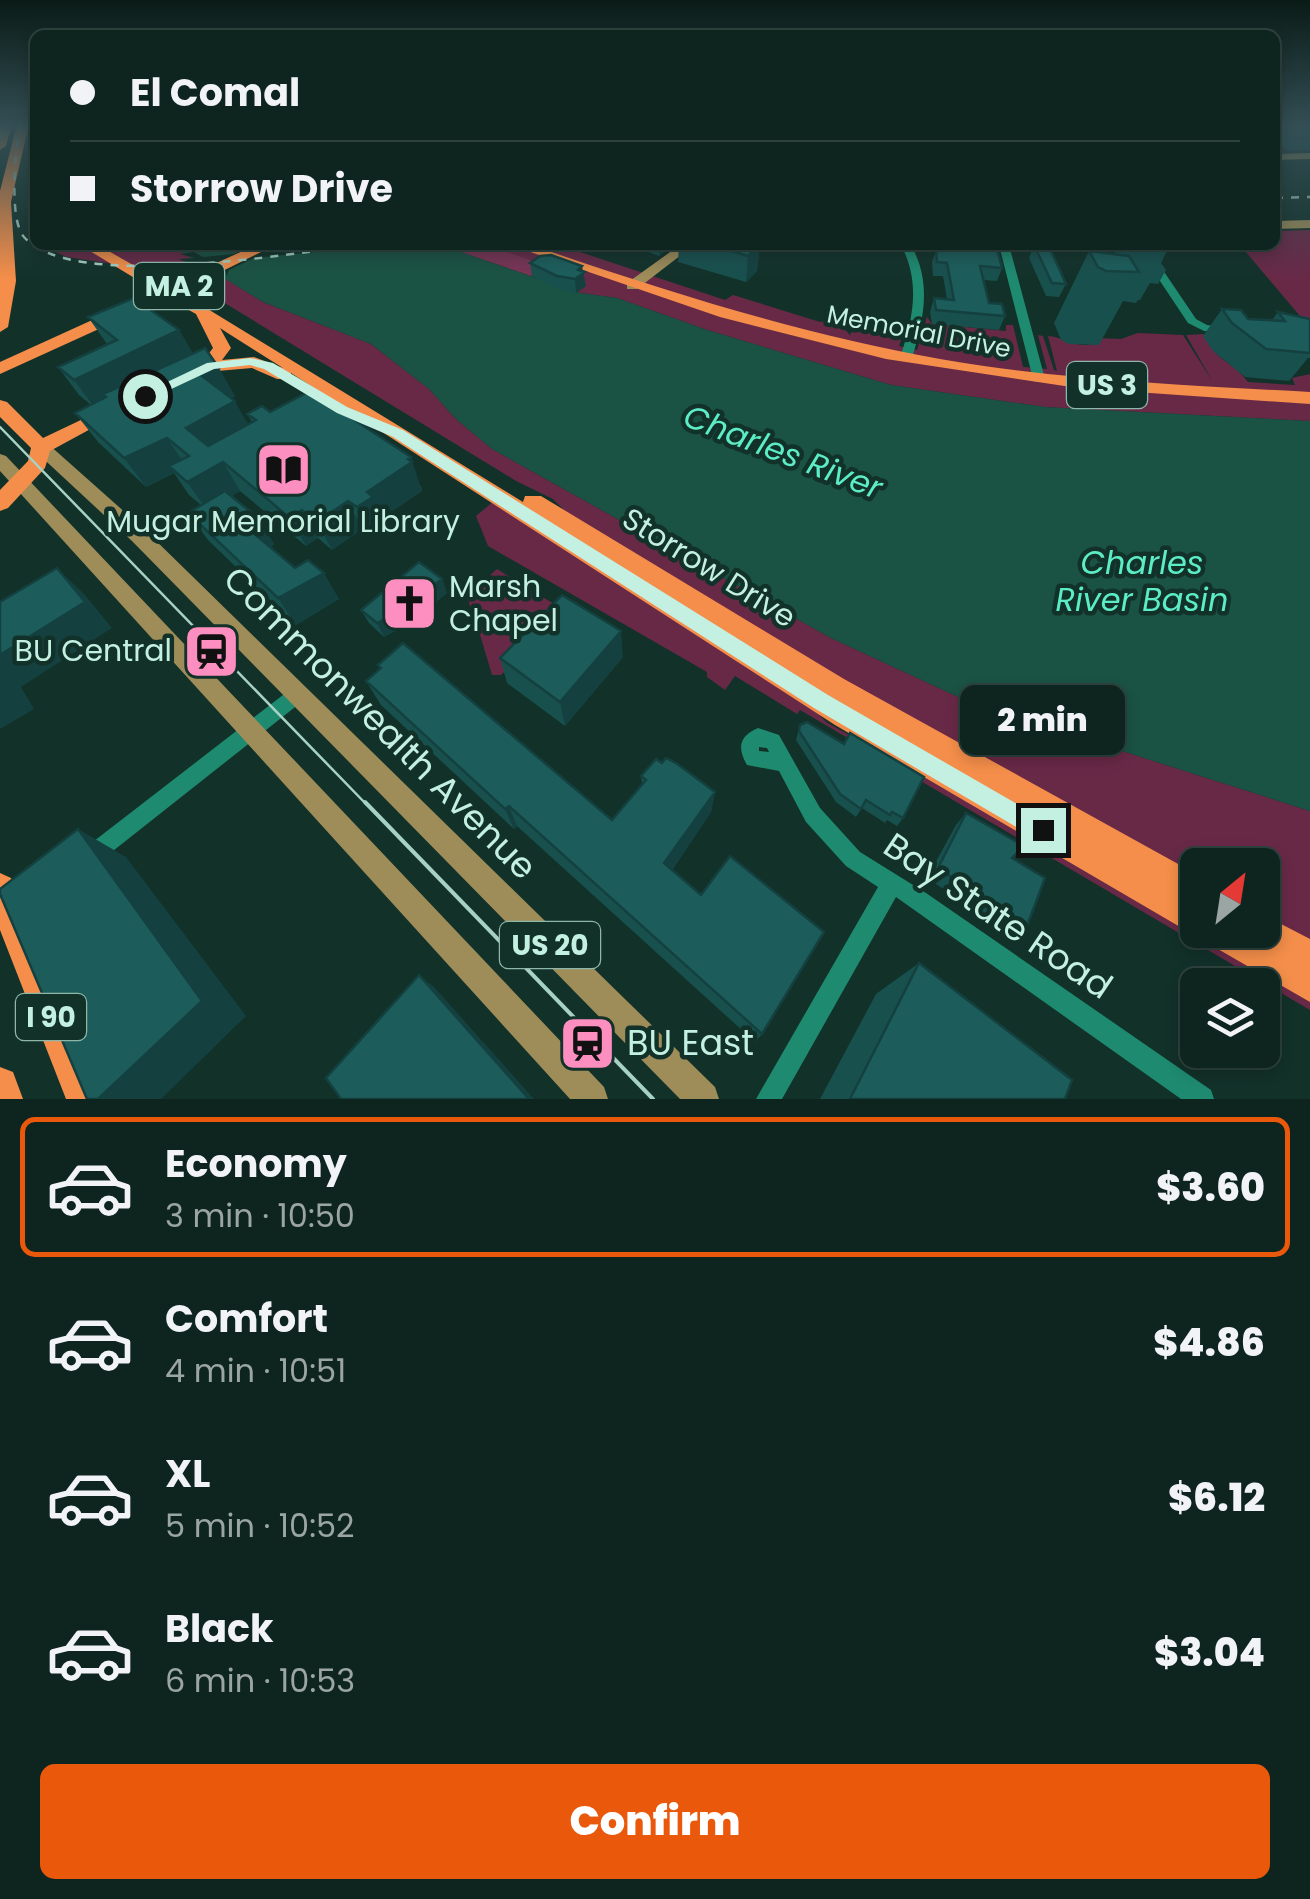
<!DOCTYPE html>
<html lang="en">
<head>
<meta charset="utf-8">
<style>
  body { margin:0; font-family:Poppins,sans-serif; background:#1c312c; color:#f1f3f6; height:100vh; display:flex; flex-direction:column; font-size:38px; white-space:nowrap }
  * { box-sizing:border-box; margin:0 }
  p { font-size:32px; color:#9ba5a4 }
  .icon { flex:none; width:55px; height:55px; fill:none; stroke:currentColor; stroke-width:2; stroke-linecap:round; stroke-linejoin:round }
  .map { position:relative; height:1099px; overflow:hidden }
  .sheet { display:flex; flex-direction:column; background:#0e251f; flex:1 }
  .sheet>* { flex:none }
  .banner { position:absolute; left:30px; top:30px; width:1250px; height:220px; border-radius:15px; box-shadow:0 5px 15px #0003,0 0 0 2px #2e423d; display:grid; align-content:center; height:220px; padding:0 40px; background:#0e251f }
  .needle { width:65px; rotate:30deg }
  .fabs { position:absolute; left:1180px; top:848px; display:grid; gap:20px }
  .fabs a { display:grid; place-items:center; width:100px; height:100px; border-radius:15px; background:#0e251f; box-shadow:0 5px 15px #0003,0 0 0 2px #2e423d; font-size:50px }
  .end { position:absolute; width:45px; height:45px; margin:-22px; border:12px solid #c3f0e1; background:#111; box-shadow:0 0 0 5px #111 }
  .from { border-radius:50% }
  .bubble { position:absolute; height:70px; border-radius:15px; background:#0e251f; box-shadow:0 5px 15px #0003,0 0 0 2px #2e423d; font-size:32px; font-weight:800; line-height:70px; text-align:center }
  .banner b { display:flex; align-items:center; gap:35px; height:95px; font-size:38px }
  .banner b+b { border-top:2px solid #2e423d }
  .banner i { width:25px; height:25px; background:#f1f3f6 }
  ul { padding:18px 0 0; list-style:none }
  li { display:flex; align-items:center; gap:30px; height:140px; margin:0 20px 15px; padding:0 20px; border:5px solid transparent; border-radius:15px }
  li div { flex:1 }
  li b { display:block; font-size:38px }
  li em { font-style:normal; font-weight:800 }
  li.active { border-color:#ea580c }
  li>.icon { width:90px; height:90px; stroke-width:1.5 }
  .button { display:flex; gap:20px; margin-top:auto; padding:20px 40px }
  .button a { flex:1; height:115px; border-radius:15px; background:#ea580c; color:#fff; font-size:40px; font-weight:800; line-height:115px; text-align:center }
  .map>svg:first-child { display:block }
  .green { fill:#682947 }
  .forest { fill:#7a3355 }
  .water { fill:#1a5243 }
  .pier { fill:#123129 }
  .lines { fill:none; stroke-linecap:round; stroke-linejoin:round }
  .minor { fill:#1e8a70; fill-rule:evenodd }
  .major { fill:#9e8c59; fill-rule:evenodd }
  .highway { fill:#f48e4a; fill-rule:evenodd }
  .tram-far1 { stroke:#a6d1c3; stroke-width:2.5 }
  .tram { stroke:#a6d1c3; stroke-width:4 }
  .rail { stroke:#a6d1c3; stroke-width:2.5; stroke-dasharray:8 8; stroke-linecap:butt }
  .wall { fill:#18504e }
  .shaded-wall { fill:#144140 }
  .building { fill:#1c5d5b; stroke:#144140; stroke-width:2.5 }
  .route { fill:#c3f0e1 }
  .labels { text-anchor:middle; stroke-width:9; stroke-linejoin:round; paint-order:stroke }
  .far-street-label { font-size:25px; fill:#c3f0e1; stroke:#123129 }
  .shield { fill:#123129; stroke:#8eb7aa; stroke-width:2.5 }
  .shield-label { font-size:28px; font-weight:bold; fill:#c3f0e1 }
  .poi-label { font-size:30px; fill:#c3f0e1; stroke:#123129 }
  .street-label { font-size:30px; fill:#c3f0e1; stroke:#123129 }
  .water-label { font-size:32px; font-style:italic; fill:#5cedc7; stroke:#123129 }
  .near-street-label { font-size:35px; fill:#c3f0e1; stroke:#123129 }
  .near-poi-label { font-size:35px; fill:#c3f0e1; stroke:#123129; text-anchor:start }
</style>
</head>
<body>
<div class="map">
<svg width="1310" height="1099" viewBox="0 0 1310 1099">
  <rect width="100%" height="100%" fill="#123129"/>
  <path class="green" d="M1310,230v98l-70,-83h35v-14z
    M39,245h111l32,7 81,50 108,42 58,45 27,30 36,30 339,189 138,64 341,109v129l-47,-21 -1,-54h-64l-1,18 -369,-211 -261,-159 -14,-14 -37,-18 -288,-176 -35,-18 -22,10 -58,-33 -46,-7z
    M381,245h178l166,55 8,-5 87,27 15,-3 15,16 2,-4 -12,-13 14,-3 8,6 -1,7 42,7 -4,11 18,4 10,-33 5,7 74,7v-6h7l10,42 24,2 -9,-34 5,1 11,34 3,1 -9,-35c17,1 31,15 50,6l-1,-4 24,1 17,-6 45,2 30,47 -27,-47 19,-1c4,23 29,28 43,48l47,3 -3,-7 18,-4v47l-265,-14 -154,-22 -184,-55 -90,-32 -37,-5 -123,-43z
    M494,501l311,199 21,22 484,273v15l-510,-300 -3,4 -62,-38 -10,14 -18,-13v-5l-219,-126 -12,-30z
    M497,569l57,35 -4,6 -76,10 -7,-24z
    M549,618l5,4 -53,53h-9l-14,-47z"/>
  <path class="forest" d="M391,245h95l59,20 -14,11 -82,-28z"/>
  <path class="water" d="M150,245l299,3 131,45 37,5 90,32 184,55 154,22 265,14v390l-341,-109 -138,-64 -339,-189 -36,-30 -27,-30 -58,-45 -108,-42 -82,-50z"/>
  <path class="pier" d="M253,245h29l-7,5 110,-5 -131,13 -25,12 -3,7v-5l-10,4 -15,-7 7,-6 -18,1 -11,-5 16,-1 -15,-4 14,-2 9,5 31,-3z"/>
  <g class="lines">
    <path class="minor" d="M901,245h10c21,38 13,73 1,113l-6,3 -6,-3c13,-39 21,-75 1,-113z
      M999,245h10l36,134 -2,3h-8l-2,-3z
      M1136,245h10l50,74 11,6 23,3v4l-26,-1 -16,-8z
      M298,686l6,2 3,6 -3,6 -205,162 -7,3 -7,-3 -3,-7 3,-7 207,-160z
      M758,728l21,7 41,73 40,44 66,41 285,197 3,9h-33l-285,-202 -114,202h-26l122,-212 -32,-21 -40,-44 -27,-51 -32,-6c-10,-17 -8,-29 11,-37zM759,747l8,1 2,4 -10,-1z"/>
    <path class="major" d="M1310,153v6l-35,1v-6z
      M1310,220v8l-35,1v-8z
      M680,245h14l-57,44h-10v-6z
      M41,441l6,2 99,88 569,556 4,12h-39l-548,-558 -97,-90 -3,-4 3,-4z
      M0,454l6,2 598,631 4,12h-38l-570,-628z"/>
    <path class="highway" d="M0,124h12l-6,22 -6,4z
      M17,124h12l-18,78 5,79 -8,46 -8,5v-141z
      M35,157v40l-7,-4 1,-32z
      M80,245h18l70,40 88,-40h19l-95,47 343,210 2,-6h16l303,183 354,196v55h64v-16l48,25v63l-106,-61 -3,-6 -14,-4 -352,-206 -544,-352 -2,6h-12l-25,-11 -46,4 -11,7h-12v-8l23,-14 7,-9 -17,-34 -29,-16 -167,76v-12l156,-71zM220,328l6,4 57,36 -29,-11 -32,3 9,-12z
      M510,245h21c134,46 269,89 409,114 122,21 246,26 370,33v12l-232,-16 -192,-29 -166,-42z
      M0,400l7,2 36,36 61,-29 7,-2 9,6 -70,38 -5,17 -37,40 -8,3v-21l28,-29 3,-13 -31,-31z
      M0,873l11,5 91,221h-36l-66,-169z
      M0,1067l13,5 10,27h-23z"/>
    <path class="tram-far1" d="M0,427l367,378"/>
    <path class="tram" d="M365,802l288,297"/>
    <path class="rail" d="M20,124c-4,23 -12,95 4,113 48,55 268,16 337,8
      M0,138l4,-14
      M1275,198l35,-1"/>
  </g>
  <path class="wall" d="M1275,124h35v26h-22l-13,-8z
    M630,245h42l-13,11z
    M679,245h81l-3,26 -11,11 -68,-20z
    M938,245h58l6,23 -5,13 -13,-1 5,23 16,13 -6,14 -67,-6 -2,-12 4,-14 13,1 -4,-23h-10l-1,-14z
    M1034,245l32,39 -7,13 -13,-1 -17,-38z
    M1073,245h39l-2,3z
    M1118,245h52l-9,18 5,7 -8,14 -8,-1 -10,17h-2l-2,3 -13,-2 -24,44 -30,-1 -8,-4 -7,-17 35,-72 25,3z
    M530,263l53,8 3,15 -10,7 -17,-3 -27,-14z
    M1222,309l26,10 24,1 6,-8 32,7v39h-2l-19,23 -44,-4 -32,-26 -10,-15z
    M88,317l91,13 14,24 42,42 -4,2 17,26 4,-2 -5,-8 23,-2 151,74 1,5 -40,27 3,7 -15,10 -8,-6 -30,21 -14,-12 -12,8 -66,-55 -8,5 25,21 17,27 -3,3 24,21 44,31 -43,26 -88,-85 -20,-27 13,-8 -12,-10 -15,-22 -28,14 -48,-45 -23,-29 16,-8 -12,-10 -21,-28 49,-23z
    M442,579l5,14 -39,31 -24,13 -15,-14 -8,-13z
    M623,657l-58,69 -58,-43 -7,-25z
    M378,665l234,155 30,-36 -1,-8 21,-13 53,29 -4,20 -39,58 90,164 -7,8 -238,-216 -3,3 -133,-124 -15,-24 14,-12z
    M800,725l103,93 -6,8 -10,-6 -2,3 -23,-15 -6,9 -20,-15 -40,-62z
    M966,813l61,113 -14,9 -86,-57 29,-53z
    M919,963l146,136h-245l56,-105z"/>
  <path class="shaded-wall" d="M659,245h13l-13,11z
    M760,245l-3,26 -11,11 2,-26z
    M582,266l4,20 -10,7 -1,-14 3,-9z
    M179,330l16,28 -100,50 -21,-28z
    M219,368l16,28 -16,9 -17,-29z
    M235,401l16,29 -47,27 -18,-29z
    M167,438l19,28h-17l5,7 -28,14 -22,-29z
    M411,457l11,34 -40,27 3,7 -15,10 -13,-28 10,-15z
    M223,462l17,29 -33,19 -20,-28z
    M348,501l14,28 -30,21 -15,-28z
    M302,510l16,28 -12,8 -16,-28z
    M257,517l17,27 -11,9 -18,-27z
    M57,568l28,27 27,33 -91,59 13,22 -34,20v-74z
    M324,573l15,26 -43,26 -18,-27z
    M442,579l5,14 -39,31 -24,13 -7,-14z
    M621,631l2,26 -58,69 -5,-24z
    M715,792l-4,20 -47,69v-18z
    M509,806l8,20 -3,3 -9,-20z
    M78,829l48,28 120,159 -85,83h-63z
    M419,975l15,12 100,112h-5z"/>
  <path class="building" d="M1275,124h35v14h-15z
    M712,245h47l-11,11z
    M940,245h56l6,23 -22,-2 9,37 13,1 3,12 -69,-6 -2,-12 20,2 -7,-37 -10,-1 -1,-13h3z
    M1034,245l15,1 17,38 -14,-1z
    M1137,245h33l1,1h-7l2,3z
    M1089,251l40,5 10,16 -33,-1 -8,-4z
    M551,255l31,11 -4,4 7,2 -10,7 -18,-3 -27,-13 10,-7z
    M134,298l45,32 -105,50 -16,-13 59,-27 -29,-23z
    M1222,309l19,1 7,9 37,2 -7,-9 32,7v34l-44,-4 -34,-26z
    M205,348l14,20 -17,8 33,25 -49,27 22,18 48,-26 -9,-6 15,-8 8,6 40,-21 101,66 -3,2 4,3 -45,30 6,5 -16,10 -9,-6 -31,21 -15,-12 -12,8 -67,-56 -36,20 -18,-16 20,-10 -22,-18 -43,20 -49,-45 31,-16 -3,-3z
    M225,491l32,26 -12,9 50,42 13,-8 16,13 -46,25 -90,-85z
    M419,562l23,17 -41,32 -24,12 -16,-13z
    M57,568l28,34 -85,53v-53z
    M562,595l59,36 -61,71 -60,-44z
    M403,643l209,177 34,-40 -5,-4 15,-17 6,4 4,-5 10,5 39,29 -51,71 37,32 29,-39 94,76 -62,102 -253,-228 -4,3 -139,-128 15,-13 -3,-3z
    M807,722l37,22 6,-11 74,44 -21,41 -11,-6 -2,3 -24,-15 -5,9 -21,-15 -41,-63 1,-6z
    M966,813l51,29 3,8 -8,8 33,20 -18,48 -89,-58z
    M78,829l124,172 -104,98h-11l-87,-205v-5z
    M919,963l153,117 -7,19h-215z
    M419,975l110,124h-188l-15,-21z"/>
  <linearGradient id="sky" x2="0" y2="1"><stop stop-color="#0a1b17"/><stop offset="0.45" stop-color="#334e54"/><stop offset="1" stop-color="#334e54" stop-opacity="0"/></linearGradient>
  <rect width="1310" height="278" fill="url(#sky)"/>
  <path class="route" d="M250,358l23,5 74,44 56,23 425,265 222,128 4,7 -4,8 -7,3 -8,-3 -221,-130 -421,-271 -56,-24 -73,-44 -14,-4 -36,4 -64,30 -12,-3 69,-33z"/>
  <defs>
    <symbol id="library-square" viewBox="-11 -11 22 22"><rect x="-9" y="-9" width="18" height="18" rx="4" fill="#fd8ec0" stroke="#123129"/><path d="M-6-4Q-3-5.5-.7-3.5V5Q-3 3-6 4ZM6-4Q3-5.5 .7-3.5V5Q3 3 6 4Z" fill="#111"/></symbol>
    <symbol id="church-square" viewBox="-11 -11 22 22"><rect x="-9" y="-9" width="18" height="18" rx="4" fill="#fd8ec0" stroke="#123129"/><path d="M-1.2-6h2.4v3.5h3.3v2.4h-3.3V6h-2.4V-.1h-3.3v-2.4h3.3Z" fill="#111"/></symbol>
    <symbol id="station-square" viewBox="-11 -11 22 22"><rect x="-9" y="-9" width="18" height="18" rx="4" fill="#fd8ec0" stroke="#123129"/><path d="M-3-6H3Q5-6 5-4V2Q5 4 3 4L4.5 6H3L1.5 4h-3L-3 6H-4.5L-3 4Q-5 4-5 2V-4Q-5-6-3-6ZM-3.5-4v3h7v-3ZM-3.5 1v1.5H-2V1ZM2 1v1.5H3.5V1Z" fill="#111"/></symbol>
  </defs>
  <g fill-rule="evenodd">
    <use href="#library-square" x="252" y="438" width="63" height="63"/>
    <use href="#church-square" x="378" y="572" width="63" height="63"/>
    <use href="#station-square" x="180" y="620" width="63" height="63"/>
    <use href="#station-square" x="556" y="1012" width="63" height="63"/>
  </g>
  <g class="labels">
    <g class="far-street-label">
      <text transform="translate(919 331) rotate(11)" y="9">Memorial Drive</text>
    </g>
    <g class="shield">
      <rect x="134" y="263" width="90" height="46" rx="8"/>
      <rect x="1067" y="362" width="80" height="46" rx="8"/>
      <rect x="500" y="922" width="100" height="46" rx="8"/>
      <rect x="16" y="994" width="70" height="46" rx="8"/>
    </g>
    <g class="shield-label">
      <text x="179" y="296">MA 2</text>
      <text x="1107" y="395">US 3</text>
      <text x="550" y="955">US 20</text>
      <text x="51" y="1027">I 90</text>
    </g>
    <g class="poi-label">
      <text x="283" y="532">Mugar Memorial Library</text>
      <text x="449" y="597" text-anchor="start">Marsh<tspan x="449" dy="34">Chapel</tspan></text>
      <text x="172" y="661" text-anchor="end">BU Central</text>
    </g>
    <g class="street-label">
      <text transform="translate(709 568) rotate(32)" y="10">Storrow Drive</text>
    </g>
    <g class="water-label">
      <text transform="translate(783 452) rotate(21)" y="11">Charles River</text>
      <text x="1142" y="574">Charles<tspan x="1142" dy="37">River Basin</tspan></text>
    </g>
    <g class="near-street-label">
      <text transform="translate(380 723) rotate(45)" y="12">Commonwealth Avenue</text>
      <text transform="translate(998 916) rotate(34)" y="12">Bay State Road</text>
    </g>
    <g class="near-poi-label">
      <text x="627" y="1055">BU East</text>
    </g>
  </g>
</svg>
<div class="fabs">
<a><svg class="needle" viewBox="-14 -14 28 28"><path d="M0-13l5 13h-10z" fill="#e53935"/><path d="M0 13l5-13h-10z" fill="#9ba5a4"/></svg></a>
<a><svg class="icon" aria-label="layers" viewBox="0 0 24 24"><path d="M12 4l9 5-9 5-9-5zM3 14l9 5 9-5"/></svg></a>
</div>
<i class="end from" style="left:145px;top:396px"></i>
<i class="end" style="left:1043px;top:830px"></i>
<div class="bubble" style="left:960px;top:685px;width:165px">2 min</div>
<div class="banner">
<b><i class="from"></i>El Comal</b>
<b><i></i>Storrow Drive</b>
</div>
</div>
<section class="sheet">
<ul>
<li class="active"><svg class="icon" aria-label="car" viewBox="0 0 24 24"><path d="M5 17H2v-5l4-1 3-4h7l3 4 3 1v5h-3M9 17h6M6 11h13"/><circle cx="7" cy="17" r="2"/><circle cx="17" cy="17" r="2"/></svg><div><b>Economy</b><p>3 min · 10:50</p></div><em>$3.60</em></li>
<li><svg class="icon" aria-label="car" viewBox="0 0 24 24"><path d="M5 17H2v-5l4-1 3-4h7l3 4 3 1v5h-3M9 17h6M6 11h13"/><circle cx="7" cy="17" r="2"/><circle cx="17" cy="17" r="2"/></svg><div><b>Comfort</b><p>4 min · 10:51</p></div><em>$4.86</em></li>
<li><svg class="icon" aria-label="car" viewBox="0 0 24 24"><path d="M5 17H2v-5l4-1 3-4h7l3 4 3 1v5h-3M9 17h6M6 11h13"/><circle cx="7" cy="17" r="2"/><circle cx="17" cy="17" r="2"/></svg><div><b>XL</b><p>5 min · 10:52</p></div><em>$6.12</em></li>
<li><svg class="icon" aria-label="car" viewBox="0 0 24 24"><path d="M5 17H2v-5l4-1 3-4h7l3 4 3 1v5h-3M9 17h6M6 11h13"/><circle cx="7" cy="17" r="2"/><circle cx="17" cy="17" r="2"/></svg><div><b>Black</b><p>6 min · 10:53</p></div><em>$3.04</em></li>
</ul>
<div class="button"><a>Confirm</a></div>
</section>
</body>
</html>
